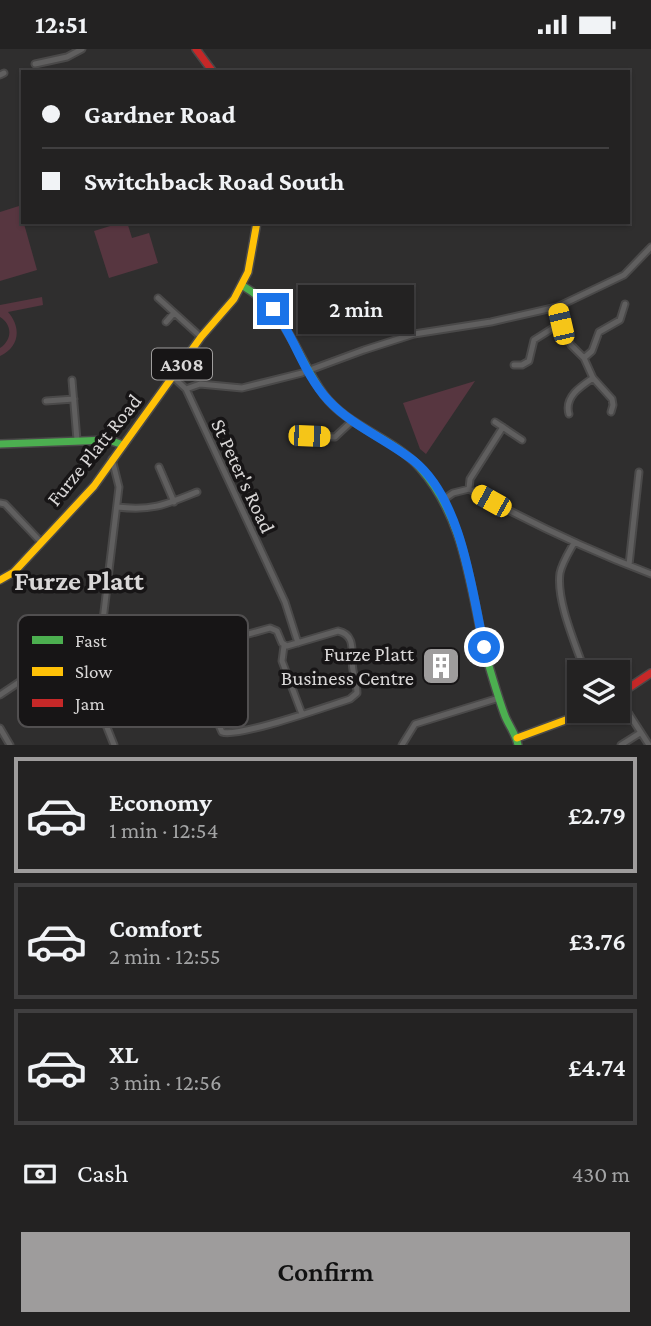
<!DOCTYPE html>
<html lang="en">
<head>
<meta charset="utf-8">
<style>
  body { margin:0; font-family:"Crimson Pro",serif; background:#2f2f2f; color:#f1f3f6; height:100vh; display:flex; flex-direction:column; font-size:26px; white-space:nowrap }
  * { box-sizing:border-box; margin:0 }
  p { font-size:23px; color:#a3a4a5 }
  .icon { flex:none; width:38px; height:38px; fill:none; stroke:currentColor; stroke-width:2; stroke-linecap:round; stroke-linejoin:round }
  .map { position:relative; height:696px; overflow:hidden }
  .side { display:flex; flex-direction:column; background:#232222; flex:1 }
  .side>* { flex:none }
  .banner { position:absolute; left:21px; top:21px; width:609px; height:154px; border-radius:0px; box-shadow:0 2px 5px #0004,0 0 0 2px #403f40; display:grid; align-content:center; height:154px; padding:0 21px; background:#232222 }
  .tools { position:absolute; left:567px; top:611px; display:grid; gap:14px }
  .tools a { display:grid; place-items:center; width:63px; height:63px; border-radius:0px; background:#232222; box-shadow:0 2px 5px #0004,0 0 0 2px #403f40; font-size:35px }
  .end { position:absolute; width:32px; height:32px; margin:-16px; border:9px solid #1a73e8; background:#fff; box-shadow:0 0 0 4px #fff }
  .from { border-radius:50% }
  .bubble { position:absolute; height:49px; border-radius:0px; background:#232222; box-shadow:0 2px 5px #0004,0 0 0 2px #403f40; font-size:23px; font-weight:600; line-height:49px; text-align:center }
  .car { position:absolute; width:21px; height:42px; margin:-21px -10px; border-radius:9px; box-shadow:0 0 5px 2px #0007; background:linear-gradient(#f5c518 24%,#345 0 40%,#f5c518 0 76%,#345 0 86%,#f5c518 0) }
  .banner b { display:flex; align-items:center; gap:24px; height:66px; font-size:26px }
  .banner b+b { border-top:2px solid #403f40 }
  .banner i { width:18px; height:18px; background:#f1f3f6 }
  ul { padding:12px 0 0; list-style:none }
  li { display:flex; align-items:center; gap:21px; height:116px; margin:0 14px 10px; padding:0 7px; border:4px solid #403f40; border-radius:0px }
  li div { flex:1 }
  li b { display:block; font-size:26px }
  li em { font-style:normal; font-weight:600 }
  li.active { border-color:#9e9c9c }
  li>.icon { width:63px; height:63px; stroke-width:1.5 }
  .pay { display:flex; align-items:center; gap:18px; height:77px; padding:0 21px; font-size:26px }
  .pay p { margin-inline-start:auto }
  .cta { display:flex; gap:14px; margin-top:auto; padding:14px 21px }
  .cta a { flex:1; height:80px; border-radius:0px; background:#9e9c9c; color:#111; font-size:28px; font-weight:600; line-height:80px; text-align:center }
  .status { display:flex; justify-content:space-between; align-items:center; height:49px; padding:0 35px; background:#232222; direction:ltr }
  .status svg { height:19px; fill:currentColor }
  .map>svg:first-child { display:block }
  .green { fill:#573640 }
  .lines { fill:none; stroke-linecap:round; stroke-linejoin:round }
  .street-casing { stroke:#4a4949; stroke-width:9 }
  .fast-casing { stroke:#4a4949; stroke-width:10 }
  .slow-casing { stroke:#4a4949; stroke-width:10 }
  .jam-casing { stroke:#4a4949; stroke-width:10 }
  .street { stroke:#605f5f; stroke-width:5 }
  .fast { stroke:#4caf50; stroke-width:7 }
  .slow { stroke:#ffc107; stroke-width:7 }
  .jam { stroke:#c62828; stroke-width:7 }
  .route { stroke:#1a73e8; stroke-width:9 }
  .labels { text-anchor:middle; stroke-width:7; stroke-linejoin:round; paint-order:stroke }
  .shield { fill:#171516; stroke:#9f9d9d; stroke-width:2 }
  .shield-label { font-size:19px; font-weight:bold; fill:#d9d7d7 }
  .street-label { font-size:21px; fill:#d9d7d7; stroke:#171516 }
  .poi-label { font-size:21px; fill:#d9d7d7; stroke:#171516; text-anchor:end }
  .district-label { font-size:28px; font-weight:bold; fill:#d9d7d7; stroke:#171516 }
  .key { fill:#171516; stroke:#514f50; stroke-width:2 }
  .key-label { font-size:19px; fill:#d9d7d7 }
</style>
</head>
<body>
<div class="status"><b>12:51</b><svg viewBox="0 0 49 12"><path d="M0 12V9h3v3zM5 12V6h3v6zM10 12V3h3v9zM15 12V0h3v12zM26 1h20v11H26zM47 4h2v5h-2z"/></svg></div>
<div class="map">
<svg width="651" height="696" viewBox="0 0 651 696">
  <rect width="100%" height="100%" fill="#2f2e2e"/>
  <path class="green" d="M19,157l18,64 -37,11v-69z
    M123,173h4l5,16 17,-5 9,30 -49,15 -15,-47z
    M42,248l1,8 -35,7c14,16 11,35 -8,44v-8c12,-8 13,-23 0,-31v-12z
    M475,332l-49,73 -6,-5 -17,-46z"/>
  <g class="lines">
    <defs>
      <path id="street" d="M35,15l32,-7 15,-8
        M0,26l4,-2
        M158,249l43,39
        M557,258l4,16 10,22 13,13 9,20 19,21 1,6 -2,7
        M166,273l8,-9
        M584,309l8,-7 7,-19 21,-12 5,-16
        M514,316h8l7,-4 5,-21 27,-17
        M307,322l57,-21 50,-16 77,-12 66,-15 67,-32 27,-28
        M173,328l13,12 99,213 13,41
        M72,331l5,60
        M186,340l14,-5 42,4 60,-15
        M46,352l28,-2
        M569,365c-5,-17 12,-28 24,-36
        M495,373l27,18
        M296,393l13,-6 26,1 17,-16
        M112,410l7,28 -25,208 20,50
        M159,418l15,35
        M469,440l1,-10 33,-52
        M443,451l10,-7 16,-4c58,32 119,61 182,85
        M0,454l5,1 36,38
        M117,458c35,4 48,-2 80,-15
        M574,494c-5,9 -12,20 -14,30 -4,28 16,72 25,99
        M629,516l10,-93
        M270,579l7,3 5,12 5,3 51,-15c20,4 12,25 15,39 1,8 4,15 4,23l-7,6c-22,7 -112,39 -128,33l-12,-27 -18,-14 7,-14 -2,-20 9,-11z
        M219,594l17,57
        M284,597l-2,15 20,53
        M0,646l64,-43
        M618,648l31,48
        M102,668l30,-14 9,-2 16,2 35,-12
        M0,679l10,17
        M402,696l13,-21 84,-26
        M621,696l19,-12"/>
      <path id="fast" d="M243,237c46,27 52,69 81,109 25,33 69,42 96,73 49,55 50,130 69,198 5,17 10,34 16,50 4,10 11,18 13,29
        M0,395l109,-4 14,5"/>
      <path id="slow" d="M0,531l14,-8 80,-86 107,-149 33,-38 14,-27 9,-50
        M517,689l73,-27"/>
      <path id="jam" d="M196,0l17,23
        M618,646l33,-22"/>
    </defs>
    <use href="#street" class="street-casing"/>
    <use href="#fast" class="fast-casing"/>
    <use href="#slow" class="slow-casing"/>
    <use href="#jam" class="jam-casing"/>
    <use href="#street" class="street"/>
    <use href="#fast" class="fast"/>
    <use href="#slow" class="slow"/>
    <use href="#jam" class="jam"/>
  </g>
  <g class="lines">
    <path class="route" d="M273,260c22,28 30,64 55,91 24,26 58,39 86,61 48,39 58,130 70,186"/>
  </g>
  <defs>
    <symbol id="building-square" viewBox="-11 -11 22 22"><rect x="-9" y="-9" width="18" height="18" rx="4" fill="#9e9c9c" stroke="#171516"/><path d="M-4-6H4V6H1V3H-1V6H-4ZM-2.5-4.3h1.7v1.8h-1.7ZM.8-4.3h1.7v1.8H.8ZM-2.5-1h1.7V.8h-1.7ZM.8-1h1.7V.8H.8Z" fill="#fff"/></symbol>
  </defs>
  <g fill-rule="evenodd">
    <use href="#building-square" x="419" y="595" width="44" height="44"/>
  </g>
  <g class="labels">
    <rect class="shield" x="152" y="299.5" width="60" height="31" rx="5"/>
    <g class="shield-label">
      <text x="182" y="322">A308</text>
    </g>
    <g class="street-label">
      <text transform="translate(94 401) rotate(-51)" y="7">Furze Platt Road</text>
      <text transform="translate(243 427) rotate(65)" y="7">St Peter's Road</text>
    </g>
    <g class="poi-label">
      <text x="414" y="612">Furze Platt<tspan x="414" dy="24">Business Centre</tspan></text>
    </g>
    <g class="district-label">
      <text x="79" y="541">Furze Platt</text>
    </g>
  </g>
  <rect x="18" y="566" width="230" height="112" rx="10" class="key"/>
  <rect x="32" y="587" width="31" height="8" fill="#4caf50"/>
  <rect x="32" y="618" width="31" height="9" fill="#ffc107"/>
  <rect x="32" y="650" width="31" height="8" fill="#c62828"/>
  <g class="key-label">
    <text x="75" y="598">Fast</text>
    <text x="75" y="629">Slow</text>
    <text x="75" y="661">Jam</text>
  </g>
</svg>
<div class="tools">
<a><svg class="icon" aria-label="layers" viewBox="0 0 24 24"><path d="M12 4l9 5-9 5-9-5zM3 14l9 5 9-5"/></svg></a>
</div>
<i class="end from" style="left:484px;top:598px"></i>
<i class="end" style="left:273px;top:260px"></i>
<div class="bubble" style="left:298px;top:236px;width:116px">2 min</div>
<i class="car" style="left:561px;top:275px;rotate:347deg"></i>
<i class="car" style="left:309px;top:387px;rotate:92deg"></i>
<i class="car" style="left:491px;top:452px;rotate:299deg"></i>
<div class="banner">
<b><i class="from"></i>Gardner Road</b>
<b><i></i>Switchback Road South</b>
</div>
</div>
<section class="side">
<ul>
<li class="active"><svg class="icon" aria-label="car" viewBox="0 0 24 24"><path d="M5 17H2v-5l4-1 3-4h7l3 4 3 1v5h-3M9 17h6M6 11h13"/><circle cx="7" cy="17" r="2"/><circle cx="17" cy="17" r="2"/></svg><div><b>Economy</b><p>1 min · 12:54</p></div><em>£2.79</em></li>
<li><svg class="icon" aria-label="car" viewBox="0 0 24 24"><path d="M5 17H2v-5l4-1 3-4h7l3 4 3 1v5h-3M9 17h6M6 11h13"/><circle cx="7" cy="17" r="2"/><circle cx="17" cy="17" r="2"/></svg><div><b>Comfort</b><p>2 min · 12:55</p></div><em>£3.76</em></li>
<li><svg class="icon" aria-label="car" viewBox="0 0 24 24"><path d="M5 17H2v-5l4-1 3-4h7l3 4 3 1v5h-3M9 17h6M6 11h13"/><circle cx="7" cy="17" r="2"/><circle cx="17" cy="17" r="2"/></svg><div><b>XL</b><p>3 min · 12:56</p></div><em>£4.74</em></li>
</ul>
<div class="pay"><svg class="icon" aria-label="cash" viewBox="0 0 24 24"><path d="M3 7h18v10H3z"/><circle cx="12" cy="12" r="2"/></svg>Cash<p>430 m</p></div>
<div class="cta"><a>Confirm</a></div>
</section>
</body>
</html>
